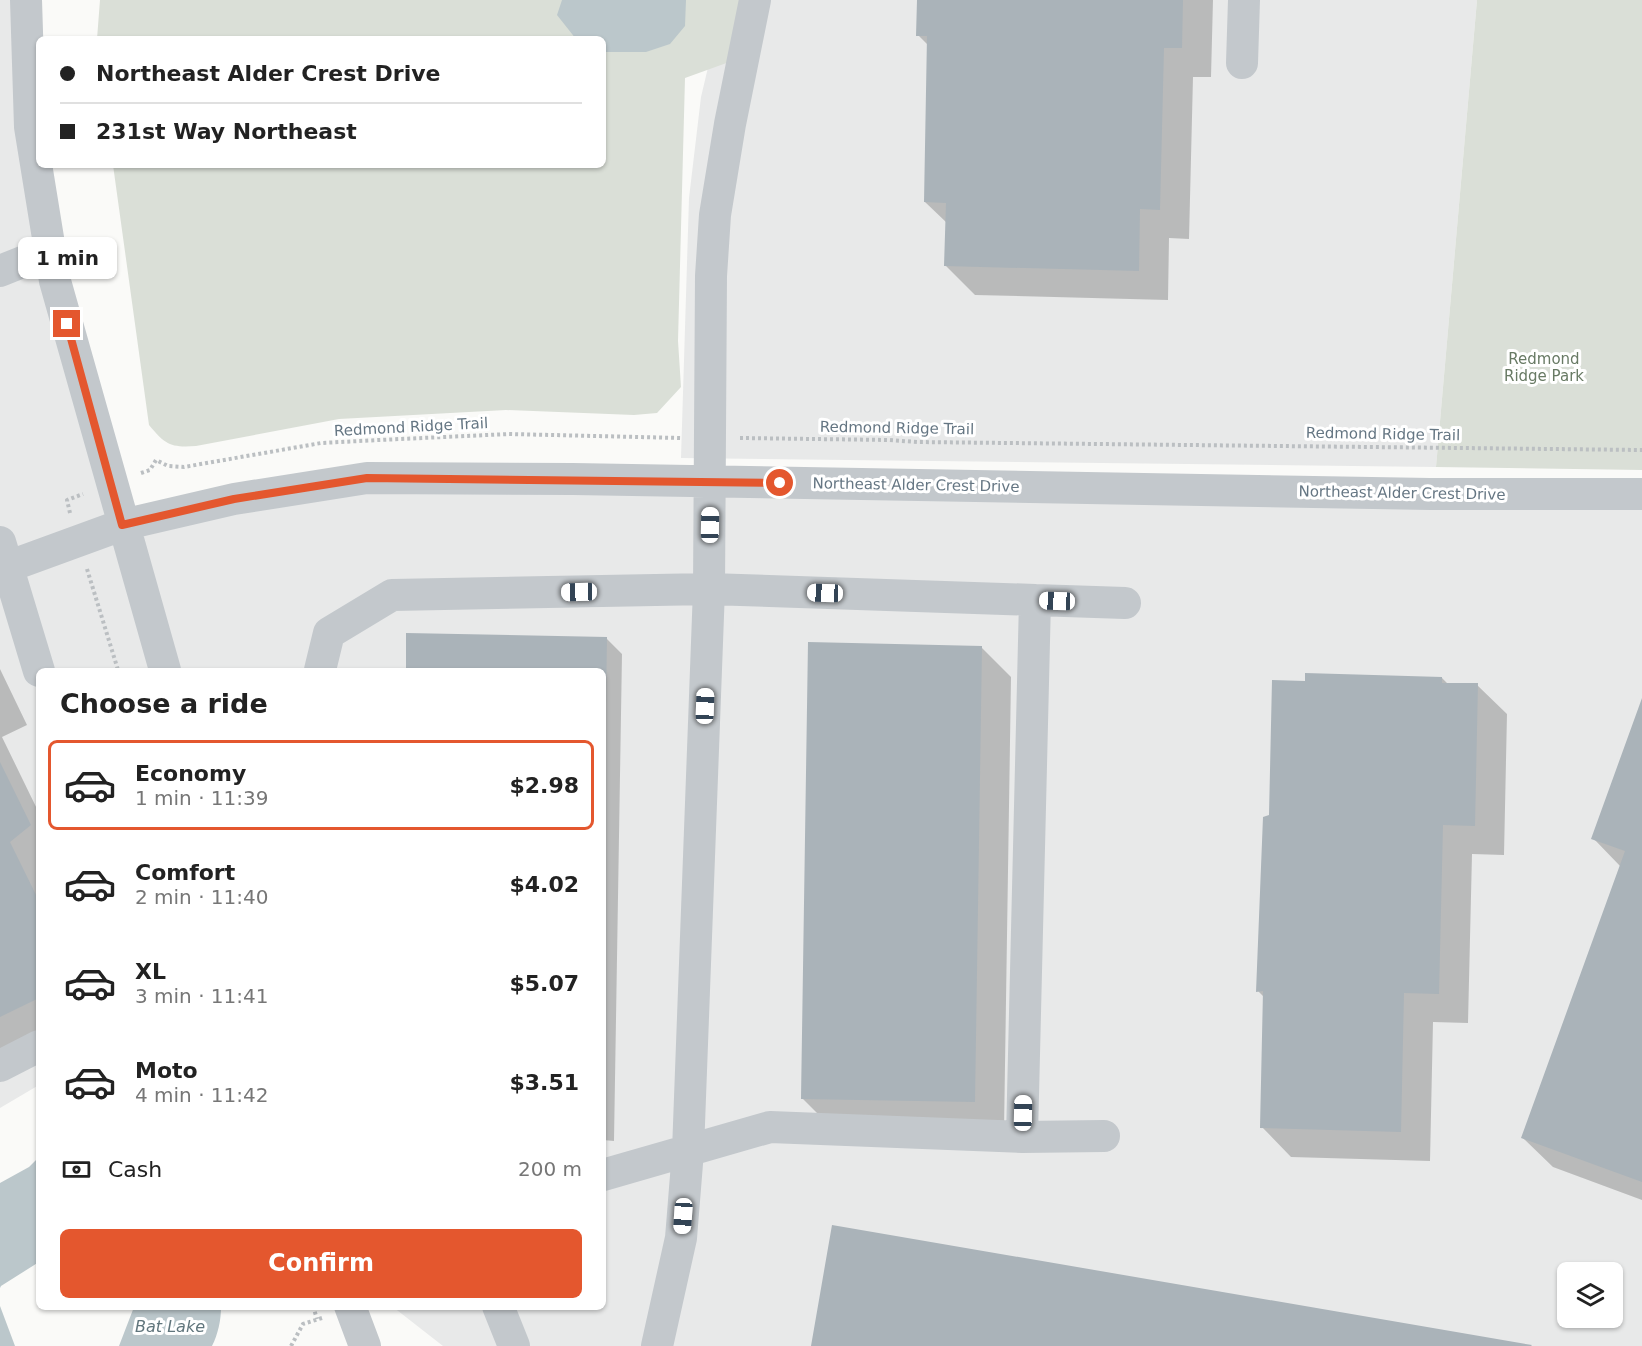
<!DOCTYPE html>
<html lang="en">
<head>
<meta charset="utf-8">
<style>
  body { margin:0; font-family:"DejaVu Sans",sans-serif; background:#f2f2f2; color:#222; height:100vh; display:flex; flex-direction:column; font-size:22px; white-space:nowrap }
  * { box-sizing:border-box; margin:0 }
  p { font-size:20px; color:#767676 }
  .icon { flex:none; width:33px; height:33px; fill:none; stroke:currentColor; stroke-width:2; stroke-linecap:round; stroke-linejoin:round }
  .map { position:relative; flex:1; overflow:hidden }
  .side { position:absolute; left:36px; top:668px; width:570px; height:642px; display:flex; flex-direction:column; background:#fff; border-radius:9px; box-shadow:0 2px 4px #0004 }
  .side>* { flex:none }
  .banner { position:absolute; left:36px; top:36px; width:570px; height:132px; border-radius:9px; box-shadow:0 2px 4px #0004; display:grid; align-content:center; height:132px; padding:0 24px; background:#fff }
  .controls { position:absolute; left:1557px; top:1262px; display:grid; gap:12px }
  .controls a { display:grid; place-items:center; width:66px; height:66px; border-radius:9px; background:#fff; box-shadow:0 2px 4px #0004; font-size:30px }
  .end { position:absolute; width:27px; height:27px; margin:-14px; border:8px solid #e4572e; background:#fff; box-shadow:0 0 0 3px #fff }
  .from { border-radius:50% }
  .bubble { position:absolute; height:42px; border-radius:9px; background:#fff; box-shadow:0 2px 4px #0004; font-size:20px; font-weight:700; line-height:42px; text-align:center }
  .car { position:absolute; width:18px; height:36px; margin:-18px -9px; border-radius:8px; box-shadow:0 0 4px 2px #0007; background:linear-gradient(#fff 24%,#345 0 40%,#fff 0 76%,#345 0 86%,#fff 0) }
  .banner b { display:flex; align-items:center; gap:21px; height:57px; font-size:22px }
  .banner b+b { border-top:2px solid #e0e0e0 }
  .banner i { width:15px; height:15px; background:#222 }
  ul { padding:0; list-style:none }
  li { display:flex; align-items:center; gap:18px; height:90px; margin:0 12px 9px; padding:0 12px; border:3px solid transparent; border-radius:9px }
  li div { flex:1 }
  li b { display:block; font-size:22px }
  li em { font-style:normal; font-weight:700 }
  li.active { border-color:#e4572e }
  li>.icon { width:54px; height:54px; stroke-width:1.5 }
  h2 { padding:0 24px; font-size:27px; line-height:72px }
  .pay { display:flex; align-items:center; gap:15px; height:66px; padding:0 24px; font-size:22px }
  .pay p { margin-inline-start:auto }
  .primary-button { display:flex; gap:12px; margin-top:auto; padding:12px 24px }
  .primary-button a { flex:1; height:69px; border-radius:9px; background:#e4572e; color:#fff; font-size:24px; font-weight:700; line-height:69px; text-align:center }
  .map>svg:first-child { display:block }
  .built { fill:#e8e9e9; fill-rule:evenodd }
  .green { fill:#dadfd7 }
  .water { fill:#bbc7cb }
  .shadow { fill:#0003 }
  .building { fill:#aab3b9 }
  .lines { fill:none; stroke-linecap:round; stroke-linejoin:round }
  .path { stroke:#bbbfc2; stroke-width:4; stroke-dasharray:3 3; stroke-linecap:butt }
  .minor { stroke:#c3c8cc; stroke-width:32 }
  .route { stroke:#e4572e; stroke-width:8 }
  .labels { text-anchor:middle; stroke-width:6; stroke-linejoin:round; paint-order:stroke }
  .park-label { font-size:15px; fill:#687a64; stroke:#fff }
  .street-label { font-size:15px; fill:#657683; stroke:#fff }
  .water-label { font-size:16px; font-style:italic; fill:#60757c; stroke:#fff }
</style>
</head>
<body>
<div class="map">
<svg width="1642" height="1346" viewBox="0 0 1642 1346">
  <rect width="100%" height="100%" fill="#fafaf8"/>
  <path class="built" d="M0,0h26l4,127 93,398 244,-47 1275,16v852h-1199l-50,-39 210,-1v-636h-564v415l-39,23zM1568,1272h44v45h-44z
    M724,0h753l-41,467 -755,-9 8,-260 12,-101z"/>
  <path class="green" d="M100,0h655l-12,57 -58,21 -7,263 3,46 -24,26 -23,2 -128,-5 -167,9 -143,27c-26,2 -31,-2 -47,-21l-36,-260h490v-126h-506z
    M1477,0h165v470l-206,-3z"/>
  <path class="water" d="M562,0h124l-1,26 -15,18 -24,8h-40l-3,-1v-12h-27l-19,-24z
    M39,1157v105l-38,24 -1,2v-105l29,-16z
    M0,1306l15,40h-15z
    M134,1307h87c0,13 -3,27 -9,39h-93z"/>
  <path class="shadow" d="M918,0h295l-2,77h-18l-4,162 -20,-1 -1,62 -193,-5 -29,-29 1,-43 -22,-21 4,-156 -11,-11z
    M408,635l199,4 15,15 -8,487 -11,-1v-470h-196z
    M981,647l30,30 -7,454 -172,-3 -30,-30z
    M0,669l27,56 -25,12 37,76v229l-39,19z
    M1442,678l6,6 29,1 30,29 -3,141 -32,-1 -4,169 -35,-1 -3,139 -139,-4 -29,-30 3,-129 -7,-7 12,-174 36,-134z
    M1642,701v499l-89,-33 -30,-29 98,-271 -28,-29z"/>
  <path class="building" d="M917,0h266l-1,48h-18l-4,162 -20,-1 -1,62 -195,-5 2,-63 -22,-1 3,-166h-11z
    M406,633l201,4 -2,133h-2v-100h-197z
    M808,642l174,4 -7,456 -174,-3z
    M1305,673l137,4v6h36l-3,143 -32,-1 -4,169 -35,-1 -3,139 -141,-4 3,-137 -7,1 7,-175 6,-2 3,-135 33,1z
    M1642,698v484l-121,-44 104,-287 -34,-12z
    M0,762l31,63 -21,17 29,59v97l-39,19z
    M832,1225l700,120 -1,1h-720z"/>
  <g class="lines">
    <path class="path" d="M740,438l149,2 28,2 725,8
      M141,473l9,-3 6,-10 12,6 16,1 137,-24 58,-3 130,-6 172,4
      M70,513l-3,-13 16,-6
      M87,569l31,101
      M313,1306l4,13
      M291,1346l12,-22 19,-6"/>
    <path class="minor" d="M26,0l4,127 25,154 110,389
      M1242,63l2,-63
      M0,271l50,-20
      M0,542l39,129
      M7,567l115,-42 112,-26 133,-21 206,1 857,15h212
      M1035,600l90,3
      M320,670l9,-37 63,-38 317,-6 326,11 -13,537 -252,-10 -167,48
      M0,1066l39,-20
      M1022,1137l82,-1
      M350,1306l15,40
      M498,1306l16,40
      M657,1346l24,-108 7,-87 21,-562 2,-313 4,-61 15,-91 25,-124"/>
  </g>
  <g class="lines">
    <path class="route" d="M67,324l55,201 112,-26 133,-21 413,5"/>
  </g>
  <g class="labels">
    <g class="park-label">
      <text x="1544" y="364">Redmond<tspan x="1544" dy="17">Ridge Park</tspan></text>
    </g>
    <g class="street-label">
      <text transform="translate(411 427) rotate(-3)" y="5">Redmond Ridge Trail</text>
      <text transform="translate(897 428) rotate(1)" y="5">Redmond Ridge Trail</text>
      <text transform="translate(1383 434) rotate(1)" y="5">Redmond Ridge Trail</text>
      <text transform="translate(916 485) rotate(1)" y="5">Northeast Alder Crest Drive</text>
      <text transform="translate(1402 493) rotate(1)" y="5">Northeast Alder Crest Drive</text>
    </g>
    <g class="water-label">
      <text x="170" y="1332">Bat Lake</text>
    </g>
  </g>
</svg>
<div class="controls">
<a><svg class="icon" aria-label="layers" viewBox="0 0 24 24"><path d="M12 4l9 5-9 5-9-5zM3 14l9 5 9-5"/></svg></a>
</div>
<i class="end from" style="left:780px;top:483px"></i>
<i class="end" style="left:67px;top:324px"></i>
<div class="bubble" style="left:18px;top:237px;width:99px">1 min</div>
<i class="car" style="left:710px;top:525px;rotate:1deg"></i>
<i class="car" style="left:579px;top:592px;rotate:269deg"></i>
<i class="car" style="left:825px;top:593px;rotate:272deg"></i>
<i class="car" style="left:1057px;top:601px;rotate:272deg"></i>
<i class="car" style="left:705px;top:706px;rotate:2deg"></i>
<i class="car" style="left:1023px;top:1113px;rotate:1deg"></i>
<i class="car" style="left:683px;top:1216px;rotate:184deg"></i>
<div class="banner">
<b><i class="from"></i>Northeast Alder Crest Drive</b>
<b><i></i>231st Way Northeast</b>
</div>
<section class="side">
<h2>Choose a ride</h2>
<ul>
<li class="active"><svg class="icon" aria-label="car" viewBox="0 0 24 24"><path d="M5 17H2v-5l4-1 3-4h7l3 4 3 1v5h-3M9 17h6M6 11h13"/><circle cx="7" cy="17" r="2"/><circle cx="17" cy="17" r="2"/></svg><div><b>Economy</b><p>1 min · 11:39</p></div><em>$2.98</em></li>
<li><svg class="icon" aria-label="car" viewBox="0 0 24 24"><path d="M5 17H2v-5l4-1 3-4h7l3 4 3 1v5h-3M9 17h6M6 11h13"/><circle cx="7" cy="17" r="2"/><circle cx="17" cy="17" r="2"/></svg><div><b>Comfort</b><p>2 min · 11:40</p></div><em>$4.02</em></li>
<li><svg class="icon" aria-label="car" viewBox="0 0 24 24"><path d="M5 17H2v-5l4-1 3-4h7l3 4 3 1v5h-3M9 17h6M6 11h13"/><circle cx="7" cy="17" r="2"/><circle cx="17" cy="17" r="2"/></svg><div><b>XL</b><p>3 min · 11:41</p></div><em>$5.07</em></li>
<li><svg class="icon" aria-label="car" viewBox="0 0 24 24"><path d="M5 17H2v-5l4-1 3-4h7l3 4 3 1v5h-3M9 17h6M6 11h13"/><circle cx="7" cy="17" r="2"/><circle cx="17" cy="17" r="2"/></svg><div><b>Moto</b><p>4 min · 11:42</p></div><em>$3.51</em></li>
</ul>
<div class="pay"><svg class="icon" aria-label="cash" viewBox="0 0 24 24"><path d="M3 7h18v10H3z"/><circle cx="12" cy="12" r="2"/></svg>Cash<p>200 m</p></div>
<div class="primary-button"><a>Confirm</a></div>
</section>
</div>
</body>
</html>
